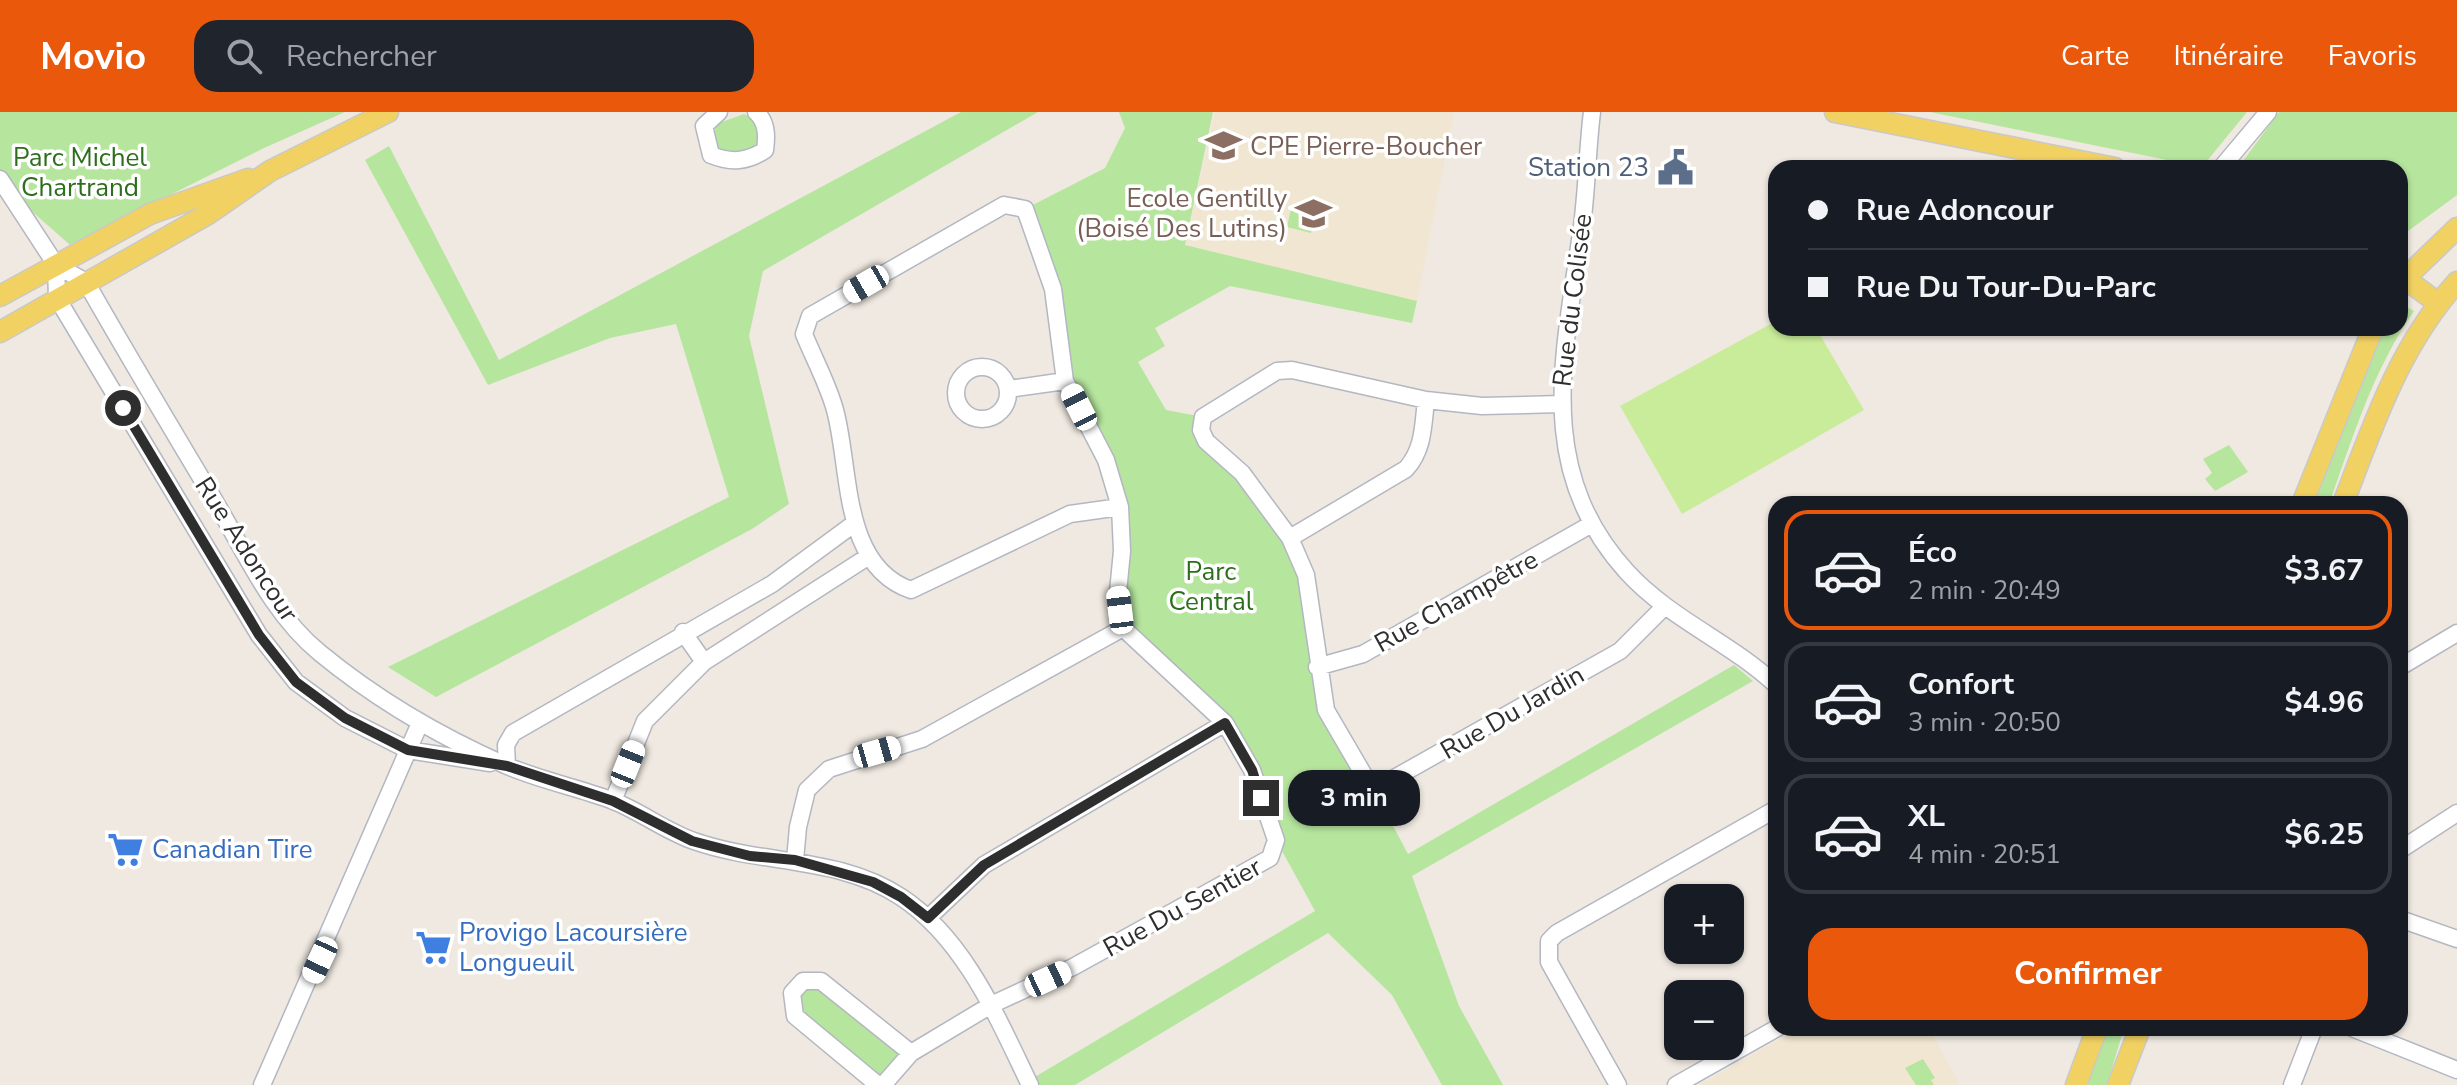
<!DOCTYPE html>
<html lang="fr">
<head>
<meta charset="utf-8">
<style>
  body { margin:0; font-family:"Nunito Sans",sans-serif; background:#20242c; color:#f1f3f6; height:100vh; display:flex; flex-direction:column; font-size:30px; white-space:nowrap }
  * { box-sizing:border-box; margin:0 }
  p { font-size:26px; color:#9ea1a6 }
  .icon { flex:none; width:44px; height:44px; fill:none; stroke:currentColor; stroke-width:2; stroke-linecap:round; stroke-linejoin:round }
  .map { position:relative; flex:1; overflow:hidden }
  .sheet { position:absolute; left:1768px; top:384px; width:640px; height:540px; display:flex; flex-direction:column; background:#171b24; border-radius:24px; box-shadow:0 2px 6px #0004 }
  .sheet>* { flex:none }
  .banner { position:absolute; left:1768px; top:48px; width:640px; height:176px; border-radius:24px; box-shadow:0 2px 6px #0004; display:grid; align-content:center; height:176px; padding:0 40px; background:#171b24 }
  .tools { position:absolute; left:1664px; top:772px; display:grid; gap:16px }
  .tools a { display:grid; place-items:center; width:80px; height:80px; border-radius:16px; background:#171b24; box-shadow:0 2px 6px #0004; font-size:40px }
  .end { position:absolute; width:36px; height:36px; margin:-18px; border:10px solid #2e2e2e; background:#fff; box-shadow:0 0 0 4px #fff }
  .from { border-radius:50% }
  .bubble { position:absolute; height:56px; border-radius:24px; background:#171b24; box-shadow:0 2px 6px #0004; font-size:26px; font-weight:700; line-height:56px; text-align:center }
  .car { position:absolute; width:24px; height:48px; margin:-24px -12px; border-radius:10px; box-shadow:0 0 6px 2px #0007; background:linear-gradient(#fff 24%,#345 0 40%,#fff 0 76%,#345 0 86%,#fff 0) }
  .banner b { display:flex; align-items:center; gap:28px; height:76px; font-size:30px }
  .banner b+b { border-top:2px solid #363941 }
  .banner i { width:20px; height:20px; background:#f1f3f6 }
  ul { padding:14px 0 0; list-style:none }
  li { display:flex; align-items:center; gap:24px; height:120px; margin:0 16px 12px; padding:0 24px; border:4px solid #363941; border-radius:24px }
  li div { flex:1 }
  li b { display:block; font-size:30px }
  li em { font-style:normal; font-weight:700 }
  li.current { border-color:#ea580c }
  li>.icon { width:72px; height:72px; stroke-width:1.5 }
  .button { display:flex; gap:16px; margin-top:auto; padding:16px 40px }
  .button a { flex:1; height:92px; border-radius:24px; background:#ea580c; color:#fff; font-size:32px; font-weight:700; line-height:92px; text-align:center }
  header { display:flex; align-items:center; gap:48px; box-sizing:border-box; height:112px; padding:0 40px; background:#ea580c; color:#fff }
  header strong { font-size:38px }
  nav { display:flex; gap:44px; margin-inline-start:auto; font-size:28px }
  .search { width:560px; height:72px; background:#20242c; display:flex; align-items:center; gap:20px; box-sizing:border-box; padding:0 28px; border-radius:24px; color:#9ea1a6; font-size:30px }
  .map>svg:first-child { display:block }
  .education { fill:#f0e6d1 }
  .green { fill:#b6e59e }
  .pitch { fill:#c9ec9a }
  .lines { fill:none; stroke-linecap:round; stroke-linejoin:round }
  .minor-casing { stroke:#b4b7c1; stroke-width:19 }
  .major-casing { stroke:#c9c9c9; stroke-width:23 }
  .minor { stroke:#fff; stroke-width:16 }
  .major { stroke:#f2d163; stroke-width:20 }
  .route { stroke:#2e2e2e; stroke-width:10 }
  .labels { text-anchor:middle; stroke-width:7; stroke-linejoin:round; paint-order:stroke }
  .education-label { font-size:26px; fill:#785e54; stroke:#fff; text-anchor:start }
  .park-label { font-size:26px; fill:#2c6e1b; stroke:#fff }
  .service-label { font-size:26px; fill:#4e5e75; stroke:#fff; text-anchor:end }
  .street-label { font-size:26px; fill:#2e2e2e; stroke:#fff }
  .shop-label { font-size:26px; fill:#366cbe; stroke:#fff; text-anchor:start }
</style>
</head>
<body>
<header>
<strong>Movio</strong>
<div class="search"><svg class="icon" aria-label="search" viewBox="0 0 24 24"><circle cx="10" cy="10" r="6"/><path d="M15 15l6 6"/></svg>Rechercher</div>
<nav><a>Carte</a><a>Itinéraire</a><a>Favoris</a></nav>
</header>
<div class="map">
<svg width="2457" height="973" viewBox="0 0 2457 973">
  <rect width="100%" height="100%" fill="#efe9e1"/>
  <path class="education" d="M1215,0h239l-37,189 -232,-56z
    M1800,916h129l31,57h-261z"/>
  <path class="green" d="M0,0h345l-81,36 -194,97 -52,-46 -18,-29z
    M961,0h77l-275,159 -14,65 40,168 -37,25 -316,168 -48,-30 341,-170 -53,-173 -66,14 -122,47 -123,-225 24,-14 110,214z
    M1119,0h94l-28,133 232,56 -5,22 -182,-37 -75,42 10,18 -27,16 28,48 37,7 -2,13 41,43 64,102 14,114 88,165 326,-189 19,16 -341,195 47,130 44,79h-61l-50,-90 -64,-62 -253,152h-45l-2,-4 287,-170 -39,-71 -51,-117 -102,-95 -3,-121 -55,-126 -12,-92 -28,-80 80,-41 20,-40z
    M1930,0h317l-45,55z
    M2279,0h178v83l-57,42v-69h-162z
    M744,2l12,6 5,17 -4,9 -27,9 -12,-6 -4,-12 2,-13z
    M1292,93l32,7 -2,10 -7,-1 -4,12 -24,-6z
    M2400,191l14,8c-41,59 -61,126 -85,193h-16l51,-139 20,-37h16z
    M2229,333l19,27 -33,19 -10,-12 7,-6 -9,-14z
    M804,873h16l85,68 -24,30 -83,-69 -2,-19z
    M2106,916h18l-17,57h-23z
    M1923,947l12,19 -4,2 3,5h-18l-11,-17z"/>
  <path class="pitch" d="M1776,209v7h40l48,82 -182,104 -62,-108z"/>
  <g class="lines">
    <defs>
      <path id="minor" d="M719,0l-15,14 7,29c20,8 36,7 54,-5 2,-14 2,-28 -9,-38
        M1592,0c-5,40 -5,81 -11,121 -17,123 -47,237 46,339 43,47 103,70 149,113
        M2221,56l47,-56
        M0,67l56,86 30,17c42,74 86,147 130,221 30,51 57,112 104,150 56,46 119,83 185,112 34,15 71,22 106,35 29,11 54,31 83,41 68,24 145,15 207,56 64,42 97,122 129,188
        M56,153l1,33 202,337 37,47 49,36 63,32 82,13
        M956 281a26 26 0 1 1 52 0a26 26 0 1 1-52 0Z
        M1009,277l56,-8
        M1561,292l-79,2 -56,-6 -134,-30 -15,1 -74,46 -2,13 5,11 36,32 48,65 16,37 20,135 42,72 14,3 238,-134 43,-43
        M1290,426l116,-69c18,-20 17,-44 20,-69
        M683,520l21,30
        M1317,555l46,-13 227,-129
        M2400,555l57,-34
        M507,654l-1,-21 7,-12 259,-149 83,-61
        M613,689l32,-80 59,-59 165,-106
        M2400,738l57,-37
        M795,748l3,-33 9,-37 22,-21 93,-30 201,-111
        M928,806l56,-53 241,-142
        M2400,807l57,20
        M2352,916l105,42
        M262,973l158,-362
        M878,973l-83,-69 -3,-23 11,-12h18l90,72
        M883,973l28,-32 80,-48 82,-38 197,-109 6,-18 -24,-70 -27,-47 -102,-95 -5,-36 4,-41 -2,-44 -14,-47 -41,-79 -12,-92 -28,-80 -21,-4 -194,111 -6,18c10,25 24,50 31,76 16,58 6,156 76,180l159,-76 50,-7
        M1618,973l-69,-123v-21l8,-8 219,-124
        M1676,973l101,-57
        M2292,973l22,-57"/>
      <path id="major" d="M1835,0l280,56
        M2400,163l38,28
        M2400,171l57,-55
        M0,184l150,-82 98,-35
        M0,220l208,-118 62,-43 118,-59
        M2302,392l71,-176
        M2343,392c30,-79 57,-159 114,-222
        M2076,973l21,-57
        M2118,973l22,-57"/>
    </defs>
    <use href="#minor" class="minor-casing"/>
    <use href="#major" class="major-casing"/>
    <use href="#minor" class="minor"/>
    <use href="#major" class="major"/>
  </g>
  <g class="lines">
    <path class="route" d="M123,296l136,227 37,47 49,36 63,32 99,16 106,35 79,40 58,15 45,4 78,22 28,15 27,21 56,-53 241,-142 27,47 9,28"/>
  </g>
  <defs>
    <symbol id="school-bare" viewBox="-9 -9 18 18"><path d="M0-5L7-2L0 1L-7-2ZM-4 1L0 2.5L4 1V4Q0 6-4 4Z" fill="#8d6e63" stroke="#fff" stroke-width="2.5" paint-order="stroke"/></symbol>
    <symbol id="civic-bare" viewBox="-9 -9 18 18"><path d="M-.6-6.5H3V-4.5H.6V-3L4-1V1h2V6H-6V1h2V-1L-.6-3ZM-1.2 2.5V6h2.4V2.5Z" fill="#5c6f8a" stroke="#fff" stroke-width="2.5" paint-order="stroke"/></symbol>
    <symbol id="supermarket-bare" viewBox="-9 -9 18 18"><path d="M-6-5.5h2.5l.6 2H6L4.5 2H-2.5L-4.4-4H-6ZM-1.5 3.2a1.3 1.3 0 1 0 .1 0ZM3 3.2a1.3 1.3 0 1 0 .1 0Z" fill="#3f7fe0" stroke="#fff" stroke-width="2.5" paint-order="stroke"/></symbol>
  </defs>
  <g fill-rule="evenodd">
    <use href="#school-bare" x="1198" y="8" width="51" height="51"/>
    <use href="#civic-bare" x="1650" y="30" width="51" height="51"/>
    <use href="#school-bare" x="1288" y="76" width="51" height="51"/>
    <use href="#supermarket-bare" x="100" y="712" width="51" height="51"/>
    <use href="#supermarket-bare" x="408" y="810" width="51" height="51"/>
  </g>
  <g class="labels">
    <g class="education-label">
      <text x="1250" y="43">CPE Pierre-Boucher</text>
      <text x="1287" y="95" text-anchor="end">Ecole Gentilly<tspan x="1287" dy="30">(Boisé Des Lutins)</tspan></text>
    </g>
    <g class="park-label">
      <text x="80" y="54">Parc Michel<tspan x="80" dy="30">Chartrand</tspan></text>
      <text x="1211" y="468">Parc<tspan x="1211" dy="30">Central</tspan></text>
    </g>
    <g class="service-label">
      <text x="1649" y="64">Station 23</text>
    </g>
    <g class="street-label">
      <text transform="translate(1572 188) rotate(-83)" y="9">Rue du Colisée</text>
      <text transform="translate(247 437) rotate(57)" y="9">Rue Adoncour</text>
      <text transform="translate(1456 489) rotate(-29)" y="9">Rue Champêtre</text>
      <text transform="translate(1512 600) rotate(-30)" y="9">Rue Du Jardin</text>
      <text transform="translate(1182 795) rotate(-29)" y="9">Rue Du Sentier</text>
    </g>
    <g class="shop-label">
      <text x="152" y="746">Canadian Tire</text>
      <text x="459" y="829">Provigo Lacoursière<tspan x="459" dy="30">Longueuil</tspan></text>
    </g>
  </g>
</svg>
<div class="tools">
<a>+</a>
<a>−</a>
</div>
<i class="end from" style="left:123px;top:296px"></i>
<i class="end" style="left:1261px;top:686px"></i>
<div class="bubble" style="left:1288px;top:658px;width:132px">3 min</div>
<i class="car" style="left:866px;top:172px;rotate:240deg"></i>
<i class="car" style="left:1079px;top:295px;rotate:333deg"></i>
<i class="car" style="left:1120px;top:498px;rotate:353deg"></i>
<i class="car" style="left:877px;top:640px;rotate:74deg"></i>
<i class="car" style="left:628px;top:652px;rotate:22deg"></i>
<i class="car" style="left:320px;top:848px;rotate:205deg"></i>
<i class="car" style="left:1048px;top:867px;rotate:65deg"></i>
<div class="banner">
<b><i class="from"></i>Rue Adoncour</b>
<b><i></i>Rue Du Tour-Du-Parc</b>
</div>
<section class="sheet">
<ul>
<li class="current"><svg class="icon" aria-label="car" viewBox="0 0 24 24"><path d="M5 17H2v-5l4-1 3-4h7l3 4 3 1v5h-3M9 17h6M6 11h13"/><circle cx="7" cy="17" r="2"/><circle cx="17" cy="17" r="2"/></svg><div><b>Éco</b><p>2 min · 20:49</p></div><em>$3.67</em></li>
<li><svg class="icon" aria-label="car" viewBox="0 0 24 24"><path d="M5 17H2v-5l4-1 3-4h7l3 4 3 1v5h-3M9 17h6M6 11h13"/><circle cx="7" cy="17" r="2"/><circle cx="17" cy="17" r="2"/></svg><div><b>Confort</b><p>3 min · 20:50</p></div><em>$4.96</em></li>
<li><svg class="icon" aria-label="car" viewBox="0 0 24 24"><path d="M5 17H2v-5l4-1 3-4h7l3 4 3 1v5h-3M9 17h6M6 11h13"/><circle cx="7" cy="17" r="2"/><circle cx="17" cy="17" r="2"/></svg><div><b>XL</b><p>4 min · 20:51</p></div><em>$6.25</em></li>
</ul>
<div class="button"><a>Confirmer</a></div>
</section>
</div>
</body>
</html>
